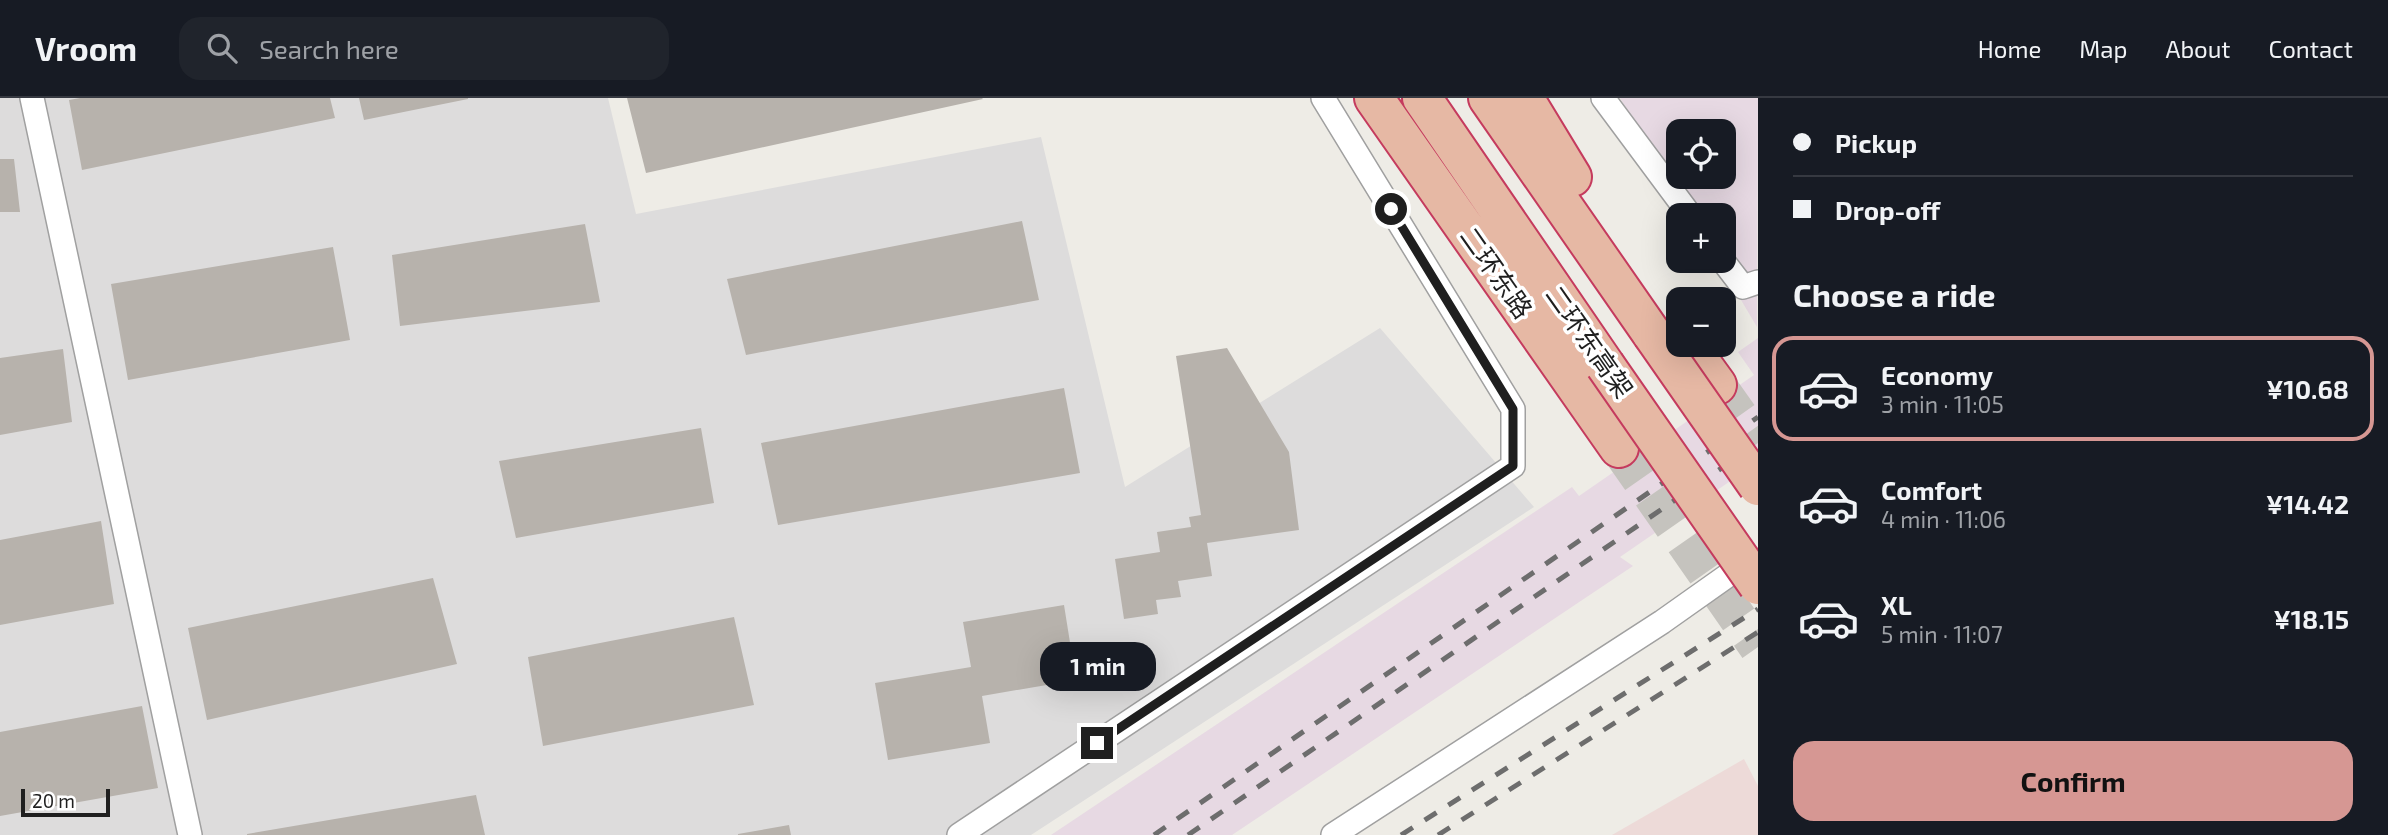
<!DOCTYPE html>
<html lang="en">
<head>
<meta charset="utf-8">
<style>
  body { margin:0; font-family:"Exo 2","Noto Sans SC",sans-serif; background:#20242c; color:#f1f3f6; height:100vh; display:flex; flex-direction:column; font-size:26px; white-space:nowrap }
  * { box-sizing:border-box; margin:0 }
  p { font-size:23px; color:#9ea1a6 }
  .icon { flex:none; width:38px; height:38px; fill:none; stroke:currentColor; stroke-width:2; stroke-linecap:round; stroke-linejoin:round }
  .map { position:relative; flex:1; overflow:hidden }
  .sheet { display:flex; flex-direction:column; background:#171b24; width:630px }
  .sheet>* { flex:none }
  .banner { display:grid; align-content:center; height:154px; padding:0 35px; background:#171b24 }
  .fabs { position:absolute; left:1666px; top:21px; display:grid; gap:14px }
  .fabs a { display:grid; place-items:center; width:70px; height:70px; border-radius:14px; background:#171b24; box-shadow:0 7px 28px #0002; font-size:35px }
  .scale { position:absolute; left:21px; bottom:18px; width:89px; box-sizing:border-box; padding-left:7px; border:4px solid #1f1f1f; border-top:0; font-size:19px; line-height:24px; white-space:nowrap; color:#1f1f1f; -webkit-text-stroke:5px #fff; paint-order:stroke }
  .end { position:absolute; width:32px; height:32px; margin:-16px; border:9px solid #1f1f1f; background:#fff; box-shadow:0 0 0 4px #fff }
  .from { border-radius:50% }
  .bubble { position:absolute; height:49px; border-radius:21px; background:#171b24; box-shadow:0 7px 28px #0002; font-size:23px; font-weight:700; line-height:49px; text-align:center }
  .banner b { display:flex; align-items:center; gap:24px; height:66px; font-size:26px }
  .banner b+b { border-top:2px solid #363941 }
  .banner i { width:18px; height:18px; background:#f1f3f6 }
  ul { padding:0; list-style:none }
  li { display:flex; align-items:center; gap:21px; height:105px; margin:0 14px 10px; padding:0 21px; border:4px solid transparent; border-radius:21px }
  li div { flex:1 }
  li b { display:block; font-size:26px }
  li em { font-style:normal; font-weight:700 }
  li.active { border-color:#d69793 }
  li>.icon { width:63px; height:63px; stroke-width:1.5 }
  h2 { padding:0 35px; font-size:32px; line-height:84px }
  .action { display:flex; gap:14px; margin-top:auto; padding:14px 35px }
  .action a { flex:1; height:80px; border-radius:21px; background:#d69793; color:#111; font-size:28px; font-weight:700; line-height:80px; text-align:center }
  header { display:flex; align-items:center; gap:42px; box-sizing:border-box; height:98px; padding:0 35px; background:#171b24; border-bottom:2px solid #363941 }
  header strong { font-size:33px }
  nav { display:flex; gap:38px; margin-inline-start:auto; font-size:24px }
  .search { width:490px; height:63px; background:#20242c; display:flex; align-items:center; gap:18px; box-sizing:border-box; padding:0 24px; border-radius:21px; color:#9ea1a6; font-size:26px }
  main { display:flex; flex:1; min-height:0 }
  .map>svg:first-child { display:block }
  .residential { fill:#dddcdc }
  .commercial { fill:#eddad8 }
  .industrial { fill:#e7d9e3; fill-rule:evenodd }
  .building { fill:#b7b2ac }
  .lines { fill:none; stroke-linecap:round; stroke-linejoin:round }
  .trunk-tunnel { stroke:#c5c3be; stroke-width:38; stroke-dasharray:38 19; stroke-linecap:butt }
  .minor-casing { stroke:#a0a0a0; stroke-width:26 }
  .trunk-casing { stroke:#c53b5e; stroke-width:42 }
  .minor { stroke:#fff; stroke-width:23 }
  .trunk { stroke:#e6b8a4; stroke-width:38 }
  .rail { stroke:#6d6d6d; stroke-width:5; stroke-dasharray:14 14; stroke-linecap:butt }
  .trunk-bridge-casing { stroke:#c53b5e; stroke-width:42; stroke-linecap:butt }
  .trunk-bridge { stroke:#e6b8a4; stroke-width:38 }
  .route { stroke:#1f1f1f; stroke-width:9 }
  .labels { text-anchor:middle; stroke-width:7; stroke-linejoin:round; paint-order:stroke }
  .street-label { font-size:26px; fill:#1f1f1f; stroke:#fff }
</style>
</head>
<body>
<header>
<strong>Vroom</strong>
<div class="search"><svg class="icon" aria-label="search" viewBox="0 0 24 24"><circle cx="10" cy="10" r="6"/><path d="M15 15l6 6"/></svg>Search here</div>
<nav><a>Home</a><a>Map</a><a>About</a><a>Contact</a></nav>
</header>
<main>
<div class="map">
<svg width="1758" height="737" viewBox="0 0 1758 737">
  <rect width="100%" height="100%" fill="#eeece6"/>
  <path class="residential" d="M0,0h608l28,116 405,-77 84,350 255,-159 154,179 -503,328h-1031z"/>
  <path class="commercial" d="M1744,661l14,27v49h-146z"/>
  <path class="industrial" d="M1620,0h138l-1,229 -39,-66h6v-46h-34zM1678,33h46v46h-46z
    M1758,240v124l-138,95 13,9 -401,269h-181l521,-348 7,9 175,-121 -16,-23z"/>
  <path class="building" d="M80,0h250l5,20 -253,52 -13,-70z
    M359,0h109v1l-104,21z
    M627,0h355l1,1 -337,74z
    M0,61h14l6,53h-20z
    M1022,123l17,79 -293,55 -19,-76z
    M585,126l15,78 -200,24 -8,-71z
    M333,149l17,93 -222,40 -17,-96z
    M1227,250l62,104 10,78 -92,13 5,33 -34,5 3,16 -25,3 2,14 -34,5 -9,-60 45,-7 -3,-20 34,-5 -2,-10 12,-2 -25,-159z
    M63,251l9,73 -72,13v-77z
    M1064,290l16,85 -302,52 -17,-82z
    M701,330l13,75 -198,35 -17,-77z
    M101,423l13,83 -114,21v-85z
    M433,480l24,86 -250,56 -19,-92z
    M1064,507l12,75 -94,16 8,47 -102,17 -13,-77 96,-16 -8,-45z
    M734,519l20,88 -211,41 -15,-89z
    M142,608l16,82 -158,28v-84z
    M476,697l9,40h-238v-1z
    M789,727l2,10h-53v-1z"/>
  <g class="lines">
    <path class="trunk-tunnel" d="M1717,287l41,58
      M1619,350l139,199"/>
    <defs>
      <path id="minor" d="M32,0l158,737
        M1603,0l87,117
        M1723,163l20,26 15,-5
        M959,737l554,-369v-57l-190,-311
        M1333,737l329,-213 89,-63"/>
      <path id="trunk" d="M1374,0l245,350
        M1422,0l183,267
        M1488,0l164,236
        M1524,0l48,79
        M1688,247l29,40"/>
    </defs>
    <use href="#minor" class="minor-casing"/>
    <use href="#trunk" class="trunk-casing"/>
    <use href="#minor" class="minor"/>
    <use href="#trunk" class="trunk"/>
    <path class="rail" d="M1154,737l604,-418
      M1188,737l570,-392
      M1401,737l357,-226
      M1438,737l320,-203"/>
    <defs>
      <path id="trunk-bridge" d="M1652,236l106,152
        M1605,267l153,220"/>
    </defs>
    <use href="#trunk-bridge" class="trunk-bridge-casing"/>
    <use href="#trunk-bridge" class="trunk-bridge"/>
  </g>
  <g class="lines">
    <path class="route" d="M1097,645l416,-277v-57l-122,-200"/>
  </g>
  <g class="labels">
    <g class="street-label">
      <text transform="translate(1496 175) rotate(55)" y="9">二环东路</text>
      <text transform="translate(1589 244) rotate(55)" y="9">二环东高架</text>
    </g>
  </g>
</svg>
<div class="fabs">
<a><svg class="icon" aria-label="locate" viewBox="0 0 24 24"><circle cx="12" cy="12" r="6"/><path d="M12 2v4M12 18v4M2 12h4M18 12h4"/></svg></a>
<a>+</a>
<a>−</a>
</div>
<div class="scale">20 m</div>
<i class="end from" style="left:1391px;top:111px"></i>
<i class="end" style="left:1097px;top:645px"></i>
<div class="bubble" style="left:1040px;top:544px;width:116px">1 min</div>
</div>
<section class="sheet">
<div class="banner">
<b><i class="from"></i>Pickup</b>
<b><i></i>Drop-off</b>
</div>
<h2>Choose a ride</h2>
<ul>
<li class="active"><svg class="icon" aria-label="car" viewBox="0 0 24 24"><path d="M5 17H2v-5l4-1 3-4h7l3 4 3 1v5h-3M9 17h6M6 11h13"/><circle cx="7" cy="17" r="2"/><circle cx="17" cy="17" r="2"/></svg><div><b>Economy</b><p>3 min · 11:05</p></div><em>¥10.68</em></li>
<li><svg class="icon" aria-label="car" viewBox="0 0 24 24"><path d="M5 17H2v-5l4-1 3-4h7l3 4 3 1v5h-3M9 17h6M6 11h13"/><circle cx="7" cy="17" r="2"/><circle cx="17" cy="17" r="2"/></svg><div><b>Comfort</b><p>4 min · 11:06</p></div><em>¥14.42</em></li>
<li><svg class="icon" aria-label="car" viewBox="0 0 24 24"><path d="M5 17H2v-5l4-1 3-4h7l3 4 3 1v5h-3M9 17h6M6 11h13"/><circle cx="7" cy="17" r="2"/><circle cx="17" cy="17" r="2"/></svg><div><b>XL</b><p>5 min · 11:07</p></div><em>¥18.15</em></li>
</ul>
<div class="action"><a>Confirm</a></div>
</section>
</main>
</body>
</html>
